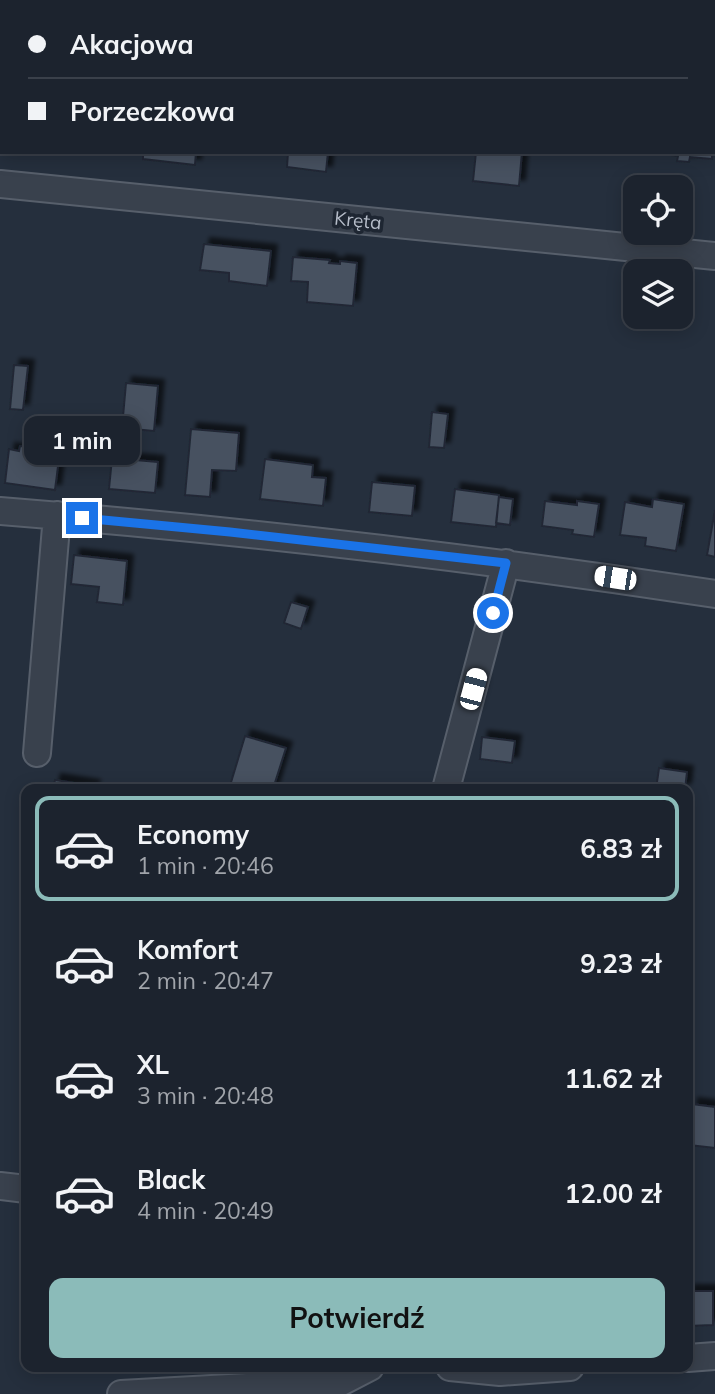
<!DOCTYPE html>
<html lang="pl">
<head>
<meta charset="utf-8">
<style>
  body { margin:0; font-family:Mulish,sans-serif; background:#252b36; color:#f1f3f6; height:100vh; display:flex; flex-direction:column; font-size:26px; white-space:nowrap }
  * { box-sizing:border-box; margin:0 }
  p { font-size:23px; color:#a0a4aa }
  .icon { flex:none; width:38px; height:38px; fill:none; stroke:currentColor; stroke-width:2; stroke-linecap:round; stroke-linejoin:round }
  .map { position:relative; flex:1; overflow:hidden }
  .side { position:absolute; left:21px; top:784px; width:672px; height:588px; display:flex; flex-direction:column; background:#1c232e; border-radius:14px; box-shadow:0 4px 18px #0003,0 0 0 2px #3a404a }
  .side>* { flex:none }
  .hud { position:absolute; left:0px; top:0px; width:716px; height:154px; box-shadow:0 4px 18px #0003,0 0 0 2px #3a404a; display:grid; align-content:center; height:154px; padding:0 28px; background:#1c232e }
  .fabs { position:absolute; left:623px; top:175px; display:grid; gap:14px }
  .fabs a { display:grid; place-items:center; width:70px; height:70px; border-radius:14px; background:#1c232e; box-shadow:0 4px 18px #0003,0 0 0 2px #3a404a; font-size:35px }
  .end { position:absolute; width:32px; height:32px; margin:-16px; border:9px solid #1a73e8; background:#fff; box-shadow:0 0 0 4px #fff }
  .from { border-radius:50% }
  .bubble { position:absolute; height:49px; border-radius:14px; background:#1c232e; box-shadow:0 4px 18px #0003,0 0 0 2px #3a404a; font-size:23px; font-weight:700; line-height:49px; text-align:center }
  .car { position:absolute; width:21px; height:42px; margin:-21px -10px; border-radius:9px; box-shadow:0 0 5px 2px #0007; background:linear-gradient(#fff 24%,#345 0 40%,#fff 0 76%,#345 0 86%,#fff 0) }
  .hud b { display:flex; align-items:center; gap:24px; height:66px; font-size:26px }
  .hud b+b { border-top:2px solid #3a404a }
  .hud i { width:18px; height:18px; background:#f1f3f6 }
  ul { padding:12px 0 0; list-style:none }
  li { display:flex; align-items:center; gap:21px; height:105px; margin:0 14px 10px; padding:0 14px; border:4px solid transparent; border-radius:14px }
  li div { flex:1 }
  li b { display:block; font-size:26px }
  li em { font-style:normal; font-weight:700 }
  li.current { border-color:#8bbbb9 }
  li>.icon { width:63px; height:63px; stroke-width:1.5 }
  .action { display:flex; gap:14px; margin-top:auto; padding:14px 28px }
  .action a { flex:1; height:80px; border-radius:14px; background:#8bbbb9; color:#111; font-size:28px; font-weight:700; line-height:80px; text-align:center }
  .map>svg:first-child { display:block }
  .building { fill:#465161; stroke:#202834; stroke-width:2; filter:url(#shadow) }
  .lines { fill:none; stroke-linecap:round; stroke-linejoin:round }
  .minor-casing { stroke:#575f6b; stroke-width:30 }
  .minor { stroke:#39414d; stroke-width:26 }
  .route { stroke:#1a73e8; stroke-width:9 }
  .labels { text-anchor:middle; stroke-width:7; stroke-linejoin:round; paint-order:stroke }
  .street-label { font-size:19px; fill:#b5bcc8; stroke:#1e2632 }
</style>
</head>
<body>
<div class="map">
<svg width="715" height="1394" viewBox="0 0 715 1394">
  <defs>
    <filter id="shadow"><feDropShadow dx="6" dy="-6" stdDeviation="2" flood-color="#0009"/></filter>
  </defs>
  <rect width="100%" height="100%" fill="#252f3d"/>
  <path class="building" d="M426,0h53l-1,2h-53z
    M143,152h53l-1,13 -52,-6z
    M288,152h40l-2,20 -39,-5z
    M476,152h46l-3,34 -46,-5z
    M664,152h48v7l-22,-2 -1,5 -12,-1 1,-5 -14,-2z
    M204,244l67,7 -4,35 -38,-5v-8l-29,-3z
    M293,257l37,3 -1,3 11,1v-3l17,2 -4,43 -46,-4 1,-20 -17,-1z
    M14,365l14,1 -5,44 -13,-1z
    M126,383l32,3 -4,45 -32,-3z
    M432,412l16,2 -4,34 -15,-1z
    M191,429l48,4 -3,38 -24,-1 -2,27 -25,-2z
    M20,446l40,5 -5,39 -50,-7 4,-34 10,2z
    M112,458l46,4 -3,31 -46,-4z
    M265,459l48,6 -1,12 14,1 -3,28 -63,-7z
    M372,482l43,4 -3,30 -43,-4z
    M455,489l44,6 -3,32 -45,-5z
    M499,497l14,2 -3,26 -14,-2z
    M653,499l31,5 -8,47 -31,-5 1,-8 -26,-3 5,-33 27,5z
    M545,501l32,4v-4l22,3 -5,33 -22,-3 1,-4 -31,-4z
    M715,510v47l-8,-2z
    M74,555l53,6 -4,44 -26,-3 2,-15 -28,-3z
    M291,602l17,5 -7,22 -17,-6z
    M245,736l41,12 -13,41h-44z
    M482,737l33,4 -3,22 -32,-4z
    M659,768l28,4 -2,17h-29z
    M55,780l39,6 -1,3h-40z
    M692,1104l23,3v41l-26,-3z
    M688,1291h25v34l-25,1z"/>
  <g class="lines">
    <defs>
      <path id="minor" d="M0,2l2,1
        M714,73h1
        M0,184l715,72
        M0,511c239,19 478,47 715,83
        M37,753l20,-238
        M446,789l60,-226
        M0,1186l26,3
        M688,1358l27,-2
        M450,1367l50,5 70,-5
        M121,1394l220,-12 29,-15"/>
    </defs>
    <use href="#minor" class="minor-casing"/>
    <use href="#minor" class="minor"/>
  </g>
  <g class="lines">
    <path class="route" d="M82,518l148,14 276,31 -13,50"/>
  </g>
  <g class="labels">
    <g class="street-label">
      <text transform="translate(358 220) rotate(6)" y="7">Kręta</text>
    </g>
  </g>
</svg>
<div class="fabs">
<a><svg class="icon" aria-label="locate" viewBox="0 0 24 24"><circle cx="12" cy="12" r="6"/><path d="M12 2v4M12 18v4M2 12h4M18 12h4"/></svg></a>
<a><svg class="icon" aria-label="layers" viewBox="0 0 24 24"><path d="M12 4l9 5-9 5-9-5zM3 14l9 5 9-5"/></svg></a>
</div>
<i class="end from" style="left:493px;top:613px"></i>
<i class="end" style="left:82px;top:518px"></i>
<div class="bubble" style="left:24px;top:416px;width:116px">1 min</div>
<i class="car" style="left:615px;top:578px;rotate:279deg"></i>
<i class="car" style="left:473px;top:689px;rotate:15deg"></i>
<div class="hud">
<b><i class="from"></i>Akacjowa</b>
<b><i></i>Porzeczkowa</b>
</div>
<section class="side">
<ul>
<li class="current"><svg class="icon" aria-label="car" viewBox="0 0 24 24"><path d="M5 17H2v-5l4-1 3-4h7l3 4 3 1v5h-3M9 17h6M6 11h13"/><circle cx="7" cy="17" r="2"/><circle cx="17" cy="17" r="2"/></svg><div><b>Economy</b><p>1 min · 20:46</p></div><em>6.83 zł</em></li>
<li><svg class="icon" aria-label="car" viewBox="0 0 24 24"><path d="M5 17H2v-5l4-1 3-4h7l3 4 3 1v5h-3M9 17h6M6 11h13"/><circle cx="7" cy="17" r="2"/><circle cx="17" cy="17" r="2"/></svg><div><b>Komfort</b><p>2 min · 20:47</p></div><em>9.23 zł</em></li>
<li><svg class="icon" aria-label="car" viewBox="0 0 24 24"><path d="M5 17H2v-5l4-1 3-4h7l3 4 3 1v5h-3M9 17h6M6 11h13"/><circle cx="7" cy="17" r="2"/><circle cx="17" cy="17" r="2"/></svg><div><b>XL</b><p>3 min · 20:48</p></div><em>11.62 zł</em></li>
<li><svg class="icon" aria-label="car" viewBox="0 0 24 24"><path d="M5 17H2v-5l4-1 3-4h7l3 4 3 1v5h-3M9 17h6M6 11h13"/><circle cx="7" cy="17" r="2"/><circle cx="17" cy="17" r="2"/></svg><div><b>Black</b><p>4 min · 20:49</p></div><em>12.00 zł</em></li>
</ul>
<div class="action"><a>Potwierdź</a></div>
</section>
</div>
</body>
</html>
